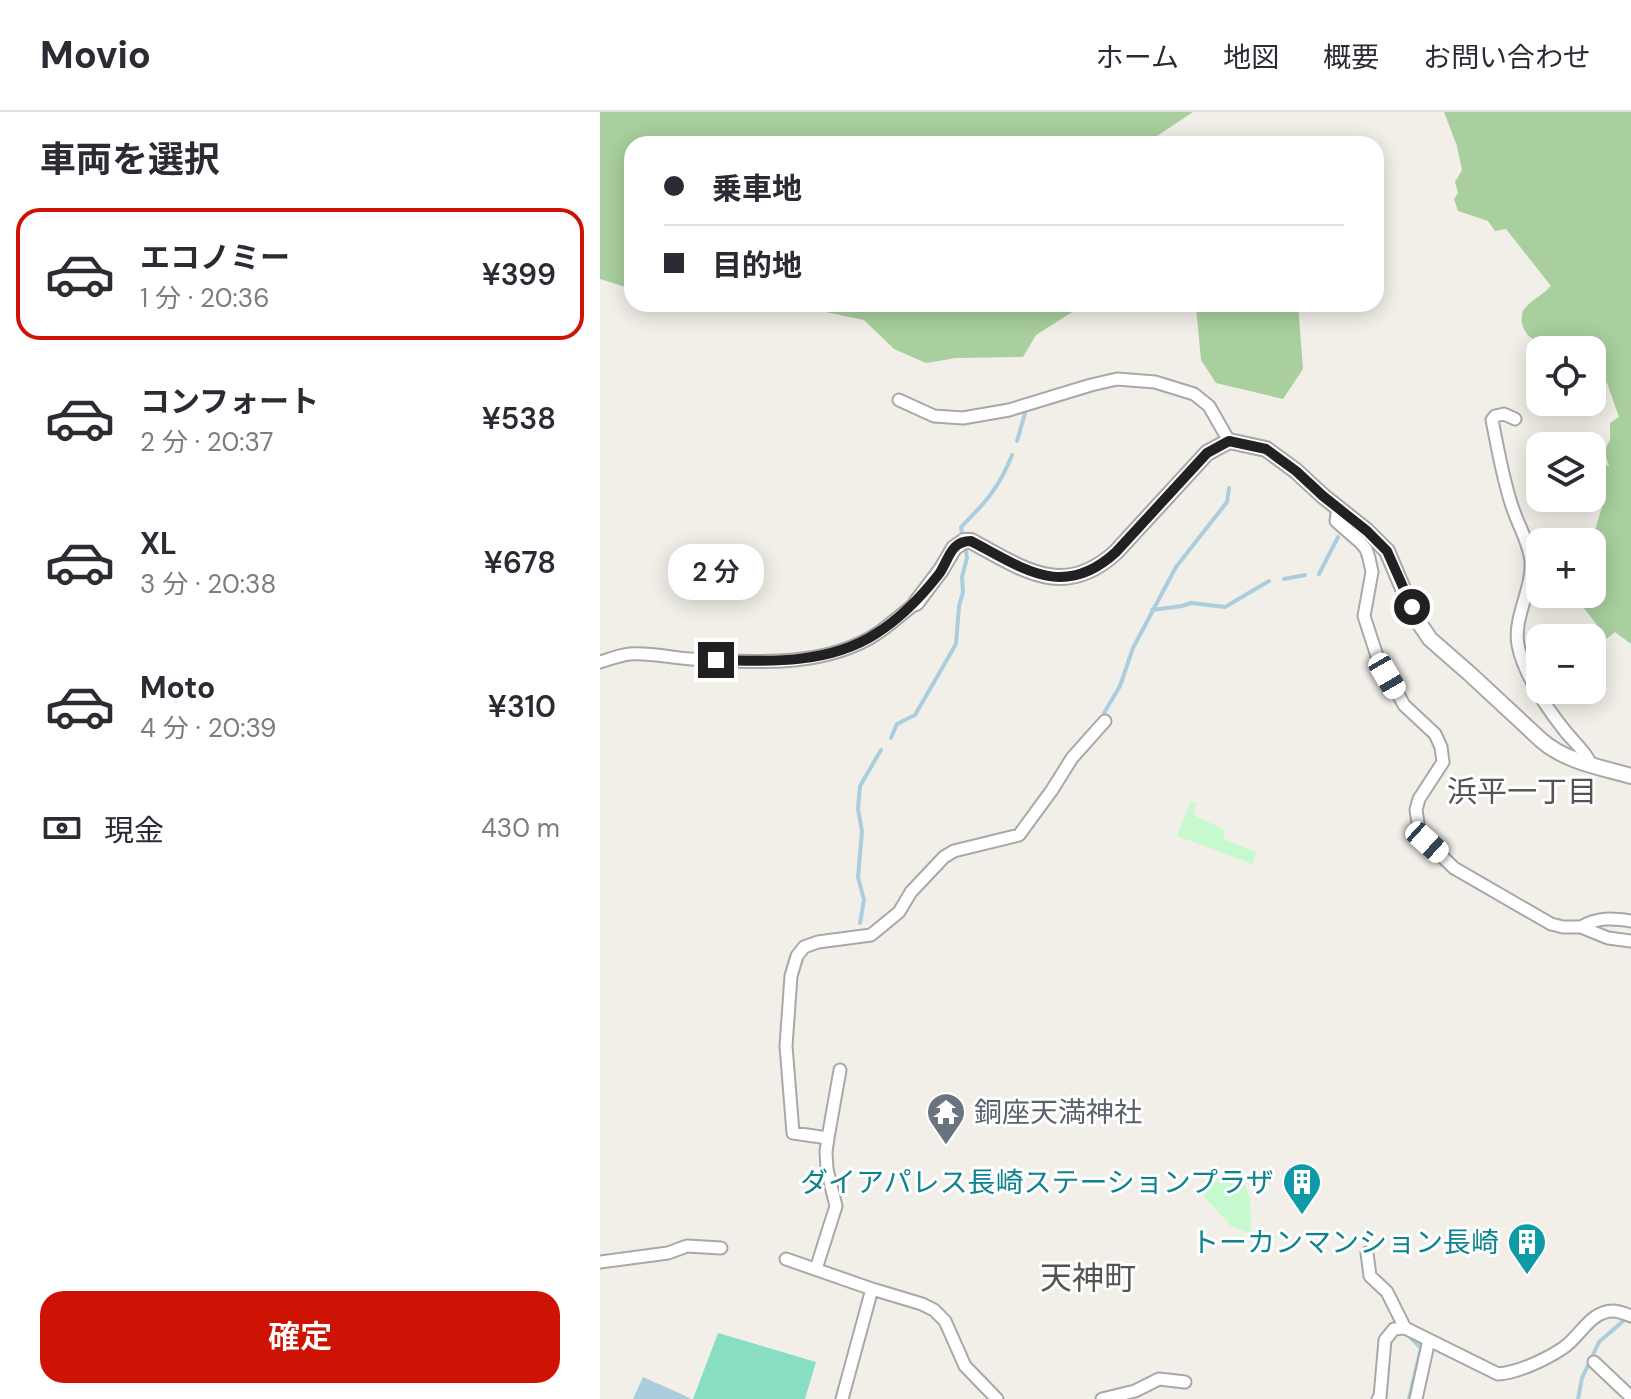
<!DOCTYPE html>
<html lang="ja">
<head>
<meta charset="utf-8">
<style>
  body { margin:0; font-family:"DM Sans","Noto Sans JP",sans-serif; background:#f7f7f7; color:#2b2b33; height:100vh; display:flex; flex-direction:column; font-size:30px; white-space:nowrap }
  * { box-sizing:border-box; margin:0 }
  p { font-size:26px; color:#7c7c81 }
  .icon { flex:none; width:44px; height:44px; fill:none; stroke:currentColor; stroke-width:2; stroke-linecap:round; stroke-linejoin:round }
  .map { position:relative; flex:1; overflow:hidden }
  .side { display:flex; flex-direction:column; background:#fff; width:600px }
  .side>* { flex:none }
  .hud { position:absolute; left:24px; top:24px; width:760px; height:176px; border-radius:24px; box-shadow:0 4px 20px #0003; display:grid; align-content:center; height:176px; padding:0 40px; background:#fff }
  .buttons { position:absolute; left:926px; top:224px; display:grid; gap:16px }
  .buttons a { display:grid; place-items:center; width:80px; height:80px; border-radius:16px; background:#fff; box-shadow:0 4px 20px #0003; font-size:40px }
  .end { position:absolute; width:36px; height:36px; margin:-18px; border:10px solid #212121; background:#fff; box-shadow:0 0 0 4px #fff }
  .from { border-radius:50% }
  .bubble { position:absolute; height:56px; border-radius:24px; background:#fff; box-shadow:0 4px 20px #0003; font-size:26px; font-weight:600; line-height:56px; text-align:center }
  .car { position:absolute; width:24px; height:48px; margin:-24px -12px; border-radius:10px; box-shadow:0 0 6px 2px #0007; background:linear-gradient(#fff 24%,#345 0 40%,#fff 0 76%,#345 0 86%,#fff 0) }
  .hud b { display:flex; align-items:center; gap:28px; height:76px; font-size:30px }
  .hud b+b { border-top:2px solid #e1e1e2 }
  .hud i { width:20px; height:20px; background:#2b2b33 }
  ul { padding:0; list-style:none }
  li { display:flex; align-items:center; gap:24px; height:132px; margin:0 16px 12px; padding:0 24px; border:4px solid transparent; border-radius:24px }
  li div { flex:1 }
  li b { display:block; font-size:30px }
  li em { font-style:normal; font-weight:600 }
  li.current { border-color:#ce1304 }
  li>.icon { width:72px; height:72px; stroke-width:1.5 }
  h2 { padding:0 40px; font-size:36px; line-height:96px }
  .pay { display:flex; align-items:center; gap:20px; height:88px; padding:0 40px; font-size:30px }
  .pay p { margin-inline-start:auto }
  .primary-button { display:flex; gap:16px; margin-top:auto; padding:16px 40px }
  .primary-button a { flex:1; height:92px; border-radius:24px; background:#ce1304; color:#fff; font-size:32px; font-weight:600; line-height:92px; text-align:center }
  header { display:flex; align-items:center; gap:48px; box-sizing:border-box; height:112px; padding:0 40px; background:#fff; border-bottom:2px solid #e1e1e2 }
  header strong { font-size:38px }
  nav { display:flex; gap:44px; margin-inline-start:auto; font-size:28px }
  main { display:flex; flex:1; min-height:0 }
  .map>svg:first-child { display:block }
  .forest { fill:#a9cf9e }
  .park { fill:#c7f9cf }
  .pitch { fill:#88dec3 }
  .water { fill:#aacede }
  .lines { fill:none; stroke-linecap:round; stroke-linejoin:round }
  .stream { stroke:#aacede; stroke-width:4 }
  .minor-casing { stroke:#a8a8a8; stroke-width:15 }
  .tertiary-casing { stroke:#a8a8a8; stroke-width:18 }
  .minor { stroke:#fff; stroke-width:11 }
  .tertiary { stroke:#fff; stroke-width:14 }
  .route { stroke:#212121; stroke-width:10 }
  .labels { text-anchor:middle; stroke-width:6; stroke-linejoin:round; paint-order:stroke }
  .worship-label { font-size:28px; fill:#5b616d; stroke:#fff; text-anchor:start }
  .culture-label { font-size:28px; fill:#0d838f; stroke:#fff; text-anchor:end }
  .neighbourhood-label { font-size:30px; fill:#545454; stroke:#fff }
  .quarter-label { font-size:32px; fill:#545454; stroke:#fff }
</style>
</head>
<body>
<header>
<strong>Movio</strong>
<nav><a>ホーム</a><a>地図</a><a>概要</a><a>お問い合わせ</a></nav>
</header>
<main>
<section class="side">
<h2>車両を選択</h2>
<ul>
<li class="current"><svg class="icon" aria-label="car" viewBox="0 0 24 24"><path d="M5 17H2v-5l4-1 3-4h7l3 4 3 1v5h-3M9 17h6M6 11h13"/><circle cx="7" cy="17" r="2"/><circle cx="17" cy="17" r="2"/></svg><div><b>エコノミー</b><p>1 分 · 20:36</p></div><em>¥399</em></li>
<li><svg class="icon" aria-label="car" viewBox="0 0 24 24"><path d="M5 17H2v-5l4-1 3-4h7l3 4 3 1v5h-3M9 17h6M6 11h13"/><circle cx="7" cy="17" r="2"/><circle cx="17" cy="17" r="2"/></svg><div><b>コンフォート</b><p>2 分 · 20:37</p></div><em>¥538</em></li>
<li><svg class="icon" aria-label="car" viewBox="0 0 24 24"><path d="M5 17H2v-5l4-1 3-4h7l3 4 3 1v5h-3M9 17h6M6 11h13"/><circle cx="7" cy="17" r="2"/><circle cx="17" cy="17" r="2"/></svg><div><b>XL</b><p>3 分 · 20:38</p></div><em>¥678</em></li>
<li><svg class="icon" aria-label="car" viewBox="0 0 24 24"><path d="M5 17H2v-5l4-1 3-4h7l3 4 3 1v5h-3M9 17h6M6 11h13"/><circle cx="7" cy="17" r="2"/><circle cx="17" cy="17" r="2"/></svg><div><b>Moto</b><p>4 分 · 20:39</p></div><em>¥310</em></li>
</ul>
<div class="pay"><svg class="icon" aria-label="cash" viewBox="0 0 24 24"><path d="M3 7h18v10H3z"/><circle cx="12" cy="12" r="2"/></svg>現金<p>430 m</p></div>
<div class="primary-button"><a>確定</a></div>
</section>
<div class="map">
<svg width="1031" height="1287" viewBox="0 0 1031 1287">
  <rect width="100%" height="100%" fill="#f1efe8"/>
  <path class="forest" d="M0,0h593l-36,24 -9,8h-516v145l-32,-10z
    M844,0h187v532l-16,-12 -20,16 -3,-2 -1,-8 9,-9 -20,-26 4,-9h8v-52h-17l-1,-3 21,-9 7,-23 -10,-12v-33l17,4 -5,-15 6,-11v-17l9,-6 -12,-34 -15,-11v-22c-19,0 -60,-1 -68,-21 -3,-6 -3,-13 -1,-18 4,-8 21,-17 28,-25l-45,-57 -11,2 -7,-10 -30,-10 -4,-12 4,-6 -3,-11 7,-12 -5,-24z
    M196,192h289l-49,31 -13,22 -67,1 -30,5 -32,-14 -30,-29 -48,-10z
    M593,192h105l5,65 -20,30 -67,-16 -15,-23 -5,-53z"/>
  <path class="park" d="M591,690l6,1 -4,12 32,15 -2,9 33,13 -3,12 -76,-28z
    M605,1069h38l7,17 1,36 -19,-7 -30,-33z"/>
  <path class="pitch" d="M118,1221l98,29 -11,37h-112z"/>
  <path class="water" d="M43,1265l47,21 -1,1h-56z"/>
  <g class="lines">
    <path class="stream" d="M417,329l9,-31
      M362,420l-1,-5c25,-25 38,-39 51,-72
      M719,462l19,-37
      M684,467l21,-4
      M552,498l30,-4 9,-3 34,4 44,-26
      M504,601l16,-27 13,-38 43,-81 51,-65 2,-14
      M291,626l6,-14 18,-9 41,-71 3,-38 4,-14 -1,-15 5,-19 -1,-7
      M260,811l4,-23 -6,-23 4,-46 -4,-22 2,-23 21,-36
      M809,1287l12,-51 -11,-11
      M978,1287l4,-21 17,-36 30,-26"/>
    <defs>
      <path id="minor" d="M299,288l35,16 29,2 46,-8 82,-25 26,-6 38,3 39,12 15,12 20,35
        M915,307l-11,-5 -9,2 -3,4c6,29 11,61 21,89 6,18 16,33 18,52 2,28 -18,56 -13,84 6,31 28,62 47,86 9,11 20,20 26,33
        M738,396l-2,13 24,21 6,7 3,9 3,14 -8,44 13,40 27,49 31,29 6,13 2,15 -24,37 -3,11 3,19 8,13 27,26 97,56 12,3h18l27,11 23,3
        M0,550c10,-3 20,-7 30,-8 20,-2 41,4 61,5 61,3 133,10 187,-26 13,-9 25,-20 38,-30
        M981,815c16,-10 32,-9 50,-6
        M228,1026l12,-68
        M767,1141l3,23 17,16 18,36 93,46c19,-1 49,-15 65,-26 17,-11 27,-37 50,-37 5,0 13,3 18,5
        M186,1147l86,30 50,15 12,6 11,11 20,45 32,33
        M0,1150l68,-9 19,-7 34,2
        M216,1157l20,-63 -9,-37 -1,-17 2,-14 -35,-5 -7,-87 5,-70 6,-20 7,-9 14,-5 53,-7 28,-23 12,-20 33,-35 10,-6 65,-16 33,-45 20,-32 33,-37
        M994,1250l37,35
        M242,1287l30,-110
        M502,1287l33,-8 24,-12 26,3
        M778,1287l2,-2 5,-57 9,-11 11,-1
        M816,1287l13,-59"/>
      <path id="tertiary" d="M316,491l25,-33 13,-22 10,-7h7c52,28 93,59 145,11l91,-99 22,-12 37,8 30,22 27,25 44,35 20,20 28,66 15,22 40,35 71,66c25,22 59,27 90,36"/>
    </defs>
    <use href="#minor" class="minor-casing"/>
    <use href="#tertiary" class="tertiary-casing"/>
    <use href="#minor" class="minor"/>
    <use href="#tertiary" class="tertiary"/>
  </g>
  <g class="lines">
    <path class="route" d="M116,548c54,2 114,4 161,-27 25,-16 44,-36 62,-59 6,-8 9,-20 16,-27 4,-4 10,-6 16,-6 53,28 93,59 145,11l91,-99 22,-12 37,8 30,22 27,25 44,35 20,20 25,56"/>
  </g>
  <defs>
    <symbol id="temple-pin" viewBox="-11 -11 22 30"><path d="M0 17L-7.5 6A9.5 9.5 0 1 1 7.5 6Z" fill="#6b7280" stroke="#fff"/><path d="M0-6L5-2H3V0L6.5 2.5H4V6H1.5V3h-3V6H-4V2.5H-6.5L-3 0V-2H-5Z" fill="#fff"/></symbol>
    <symbol id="building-pin" viewBox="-11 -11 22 30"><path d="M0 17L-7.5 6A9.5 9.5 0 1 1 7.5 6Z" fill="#0f9aa8" stroke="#fff"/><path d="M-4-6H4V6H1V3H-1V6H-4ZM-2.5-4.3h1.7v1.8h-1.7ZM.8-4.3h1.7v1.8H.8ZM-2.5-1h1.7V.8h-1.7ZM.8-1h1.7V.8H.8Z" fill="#fff"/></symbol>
  </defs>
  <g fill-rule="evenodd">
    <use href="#temple-pin" x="324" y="978" width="44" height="60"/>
    <use href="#building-pin" x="680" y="1048" width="44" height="60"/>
    <use href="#building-pin" x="905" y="1108" width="44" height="60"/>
  </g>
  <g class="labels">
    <g class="worship-label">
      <text x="374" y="1010">銅座天満神社</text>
    </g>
    <g class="culture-label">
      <text x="674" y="1080">ダイアパレス長崎ステーションプラザ</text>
      <text x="899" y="1140">トーカンマンション長崎</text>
    </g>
    <g class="neighbourhood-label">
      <text x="922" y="690">浜平一丁目</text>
    </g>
    <g class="quarter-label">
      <text x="488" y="1177">天神町</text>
    </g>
  </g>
</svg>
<div class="buttons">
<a><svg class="icon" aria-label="locate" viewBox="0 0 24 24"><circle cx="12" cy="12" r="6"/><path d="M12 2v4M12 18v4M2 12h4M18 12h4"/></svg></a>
<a><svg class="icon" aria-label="layers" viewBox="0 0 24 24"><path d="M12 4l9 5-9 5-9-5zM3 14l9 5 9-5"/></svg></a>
<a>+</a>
<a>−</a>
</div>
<i class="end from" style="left:812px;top:495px"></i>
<i class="end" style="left:116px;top:548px"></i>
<div class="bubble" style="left:68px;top:432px;width:96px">2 分</div>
<i class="car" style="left:787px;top:564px;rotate:150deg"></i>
<i class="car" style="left:827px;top:730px;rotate:132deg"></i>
<div class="hud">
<b><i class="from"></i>乗車地</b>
<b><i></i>目的地</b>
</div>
</div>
</main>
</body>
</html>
